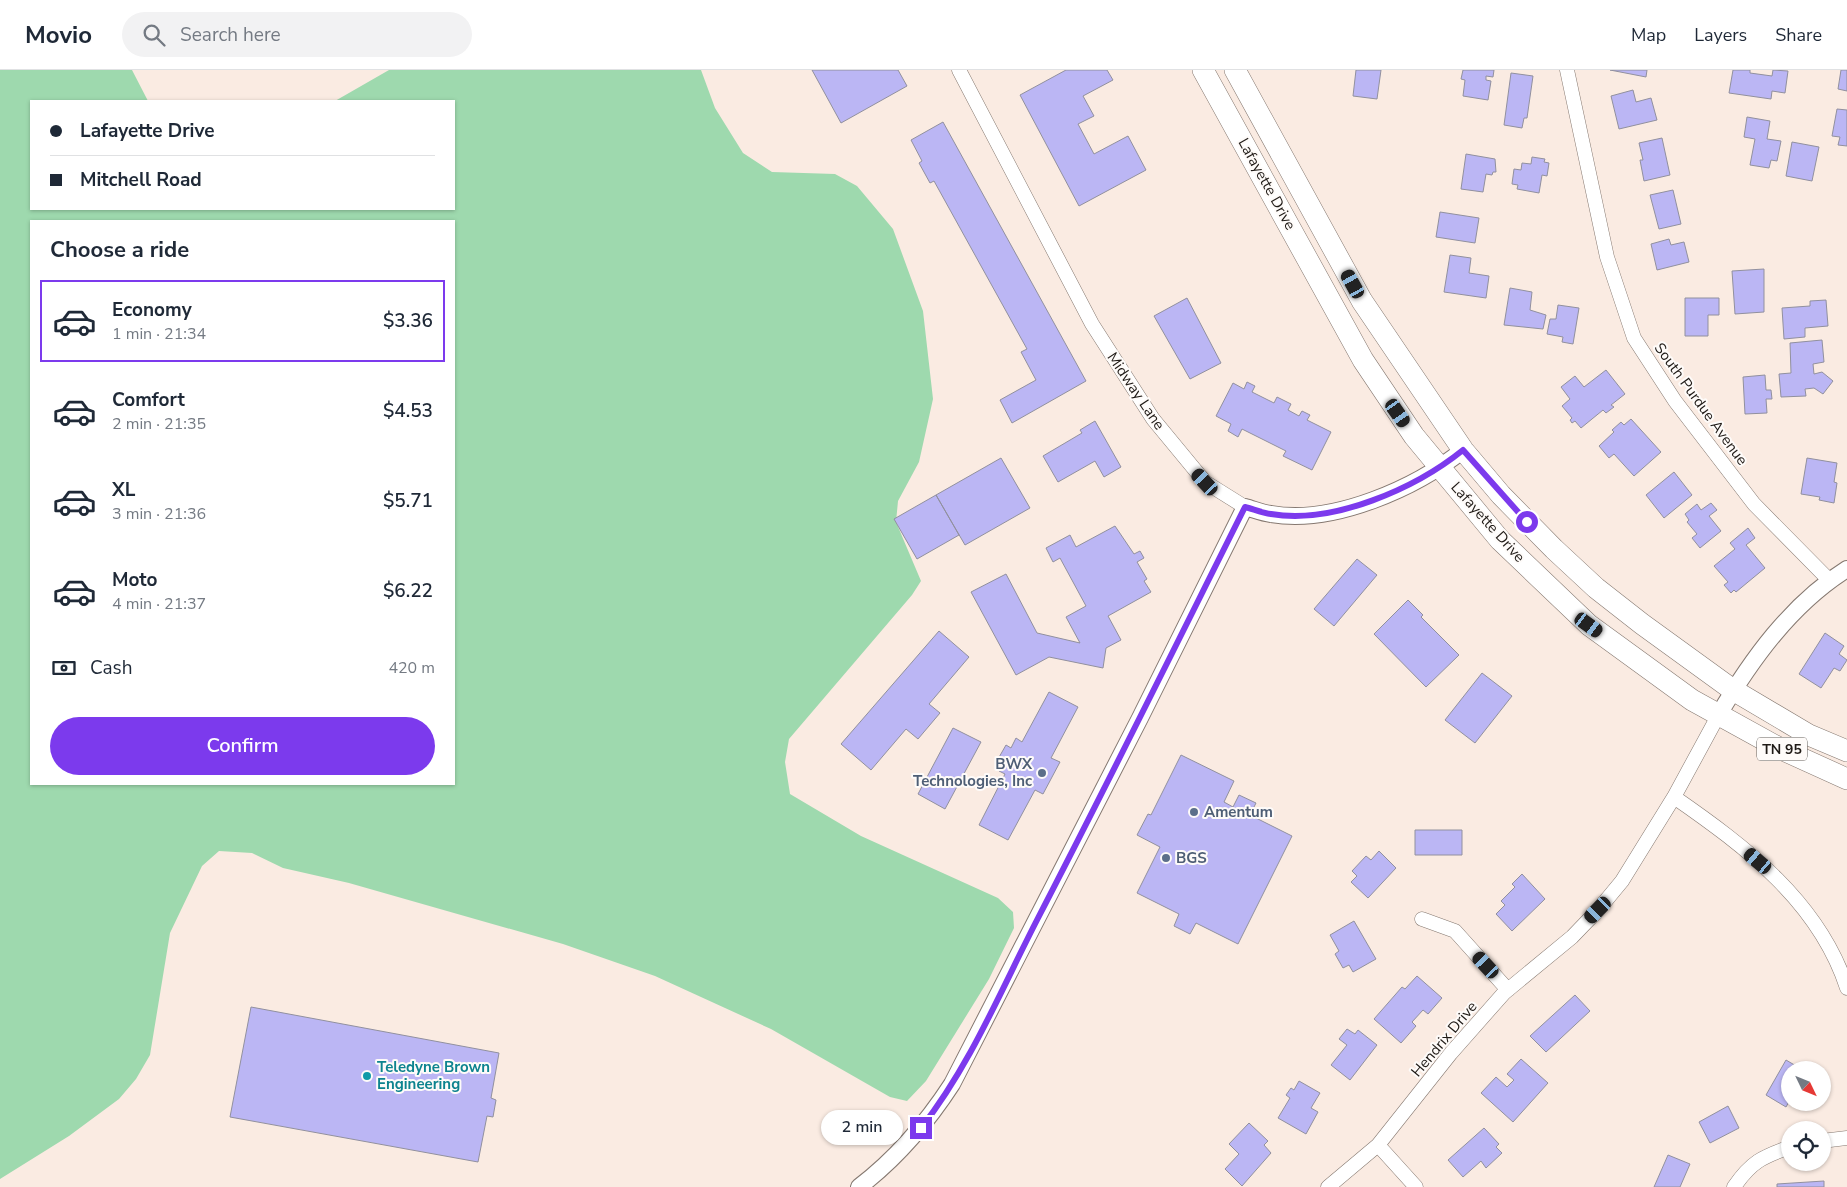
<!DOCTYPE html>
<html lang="en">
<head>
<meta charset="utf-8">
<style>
  body { margin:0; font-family:"Nunito Sans",sans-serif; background:#f2f2f3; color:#1f2937; height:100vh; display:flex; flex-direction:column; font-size:19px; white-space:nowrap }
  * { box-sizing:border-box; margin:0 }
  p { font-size:16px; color:#747a83 }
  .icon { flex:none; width:28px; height:28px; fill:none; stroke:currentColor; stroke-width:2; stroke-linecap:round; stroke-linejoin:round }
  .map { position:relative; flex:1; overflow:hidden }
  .panel { position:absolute; left:30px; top:150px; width:425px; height:565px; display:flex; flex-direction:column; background:#fff; border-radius:0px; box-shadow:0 1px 4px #0004 }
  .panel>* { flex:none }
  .top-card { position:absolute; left:30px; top:30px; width:425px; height:110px; border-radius:0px; box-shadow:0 1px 4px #0004; display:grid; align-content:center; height:110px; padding:0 20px; background:#fff }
  .needle { width:32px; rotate:133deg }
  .controls { position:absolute; left:1781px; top:991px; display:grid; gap:10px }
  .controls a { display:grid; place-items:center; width:50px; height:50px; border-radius:50%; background:#fff; box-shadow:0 1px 4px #0004; font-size:25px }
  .end { position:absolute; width:22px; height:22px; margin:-11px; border:6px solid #7c3aed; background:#fff; box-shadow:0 0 0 2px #fff }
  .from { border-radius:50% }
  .bubble { position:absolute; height:35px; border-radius:18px; background:#fff; box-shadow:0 1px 4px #0004; font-size:16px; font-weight:600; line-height:35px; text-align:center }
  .car { position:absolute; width:15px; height:30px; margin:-15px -8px; border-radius:6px; box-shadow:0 0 4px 1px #0007; background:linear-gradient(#222 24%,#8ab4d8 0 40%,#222 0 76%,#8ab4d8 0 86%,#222 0) }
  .top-card b { display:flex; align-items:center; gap:18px; height:48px; font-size:19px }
  .top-card b+b { border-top:1px solid #e0e1e3 }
  .top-card i { width:12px; height:12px; background:#1f2937 }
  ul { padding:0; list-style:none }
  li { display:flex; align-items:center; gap:15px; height:82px; margin:0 10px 8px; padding:0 10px; border:2px solid transparent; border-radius:0px }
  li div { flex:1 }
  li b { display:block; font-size:19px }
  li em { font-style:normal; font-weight:600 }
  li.active { border-color:#7c3aed }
  li>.icon { width:45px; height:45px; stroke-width:1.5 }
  h2 { padding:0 20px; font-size:22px; line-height:60px }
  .pay { display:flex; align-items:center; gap:12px; height:55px; padding:0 20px; font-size:19px }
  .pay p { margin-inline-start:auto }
  .primary-button { display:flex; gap:10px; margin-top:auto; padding:10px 20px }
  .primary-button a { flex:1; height:58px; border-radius:30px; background:#7c3aed; color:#fff; font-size:20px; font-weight:600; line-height:58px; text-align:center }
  header { display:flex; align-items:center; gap:30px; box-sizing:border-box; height:70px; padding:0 25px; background:#fff; border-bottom:1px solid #e0e1e3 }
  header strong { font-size:24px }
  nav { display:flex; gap:28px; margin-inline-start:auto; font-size:18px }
  .search { width:350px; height:45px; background:#f2f2f3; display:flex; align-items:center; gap:12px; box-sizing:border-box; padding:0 18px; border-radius:28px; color:#747a83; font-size:19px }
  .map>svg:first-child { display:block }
  .green { fill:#9ed9ae; fill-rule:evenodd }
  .building { fill:#bbb6f4; stroke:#91909e }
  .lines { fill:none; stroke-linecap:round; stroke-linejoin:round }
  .minor-casing { stroke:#857870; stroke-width:15 }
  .tertiary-casing { stroke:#857870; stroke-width:18 }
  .primary-casing { stroke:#857870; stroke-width:22 }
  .minor { stroke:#fff; stroke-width:14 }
  .tertiary { stroke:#fff; stroke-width:16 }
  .primary { stroke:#fff; stroke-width:21 }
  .route { stroke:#7c3aed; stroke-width:6 }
  .service-dot { fill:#5c6f8a; stroke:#fefbf9; stroke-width:2 }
  .culture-dot { fill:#0f9aa8; stroke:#fefbf9; stroke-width:2 }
  .labels { text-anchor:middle; stroke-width:4; stroke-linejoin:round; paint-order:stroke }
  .shield { fill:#fefbf9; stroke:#625e5a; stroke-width:1 }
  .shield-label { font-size:14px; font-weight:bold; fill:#1f1a16 }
  .street-label { font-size:15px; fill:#1f1a16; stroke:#fefbf9 }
  .service-label { font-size:15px; font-weight:bold; fill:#4e5e75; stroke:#fefbf9; text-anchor:start }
  .culture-label { font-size:15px; font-weight:bold; fill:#0d838f; stroke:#fefbf9; text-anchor:start }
</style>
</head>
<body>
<header>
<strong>Movio</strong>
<div class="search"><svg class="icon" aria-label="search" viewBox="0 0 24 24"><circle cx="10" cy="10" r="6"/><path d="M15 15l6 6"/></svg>Search here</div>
<nav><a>Map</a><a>Layers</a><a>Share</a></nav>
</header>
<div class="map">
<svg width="1847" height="1117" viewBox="0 0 1847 1117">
  <rect width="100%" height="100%" fill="#faebe2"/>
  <path class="green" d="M0,0h132l16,31h-117v108h423v-108h-119l54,-31h312l14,38 28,45 29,19 63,2 22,12 36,43 30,82 10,88 -14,63 -21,39 -2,21 25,59 -9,14 -123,144 -4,23 5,32 71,42 137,62 15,14 1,16 -25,51 -63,102 -19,20 -17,-4 -119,-68 -116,-53 -92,-32 -214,-61 -66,-15 -31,-15 -33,-2 -17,15 -32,67 -20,122 -14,24 -17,20 -50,37 -69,43zM31,151h423v563h-423z"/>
  <path class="building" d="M812,0h86l9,16 -66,37z
    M1066,0h41l6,10 -30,16 11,20 -16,8 16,30 34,-18 18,34 -67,36 -59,-111z
    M1356,0h25l-4,29 -24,-3z
    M1463,0h31l-1,7 -7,-1v4l5,1 -3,19 -25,-4 2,-16 -4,-1z
    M1610,0h37l-1,7z
    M1733,0h17v3l22,3 1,-6 15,1 -3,22 -13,-2 -1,8 -42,-6z
    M1841,0h6v21l-9,-2z
    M1511,3l22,3 -6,42h-3l-2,10 -18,-3z
    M1633,20l3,12 15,-4 6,22 -38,9 -8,-33z
    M1837,39l10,1v36l-9,-1 2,-8 -8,-1z
    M1747,47l23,4 -3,18 14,2 -4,20 -6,-1 -2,8 -19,-3 5,-26 -11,-2z
    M943,52l143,259 -74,42 -12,-23 36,-20 -15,-28 6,-3 -93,-168 -4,2 -11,-20 3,-2 -11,-21z
    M1662,68l8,37 -26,6 -4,-21h3l-4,-17z
    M1792,72l27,5 -7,34 -26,-5z
    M1466,84l29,5 1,13h-3l-1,3 -6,-1 -3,18 -22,-3z
    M1532,87l13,2 -1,3 5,1 -2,13 -5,-1 -3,18 -22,-4 1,-4 -6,-1 2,-15 7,1 1,-7 9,1z
    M1673,120l8,34 -22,5 -9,-34z
    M1440,142l39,6 -4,25 -39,-6z
    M1669,169l2,6 13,-3 5,20 -32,8 -6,-26z
    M1450,185l21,3 -2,15 20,3 -3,22 -42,-6z
    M1764,199v43l-29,2 -3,-43z
    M1510,218l22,4 -2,18 16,5 -3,14 -39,-4z
    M1187,228l34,65 -31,16 -36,-63z
    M1685,228h34v17h-11v21h-23z
    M1826,230l2,26 -23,2v9l-21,2 -2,-31 28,-2v-5z
    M1558,235l21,3 -6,36 -11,-2 1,-5 -16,-3 3,-15h6z
    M1822,270l2,22 -11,2 1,10 8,-2 11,9 -10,13 -9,-6 -9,1 1,7 -25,1 -2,-23 12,-1 -1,-30z
    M1606,300l19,24 -14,11 3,2 -8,6 -3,-3 -22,18 -6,-7 -3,2 -2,-3 2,-2 -10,-12 8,-7 -9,-12 14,-11 9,11z
    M1765,305l1,15h5l1,9h-6l1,14 -22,1 -2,-37z
    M1247,312l8,4 -3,6 22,11 3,-6 14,7 -3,6 11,6 3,-5 8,4 -3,5 24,12 -19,38 -29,-14 3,-5 -44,-22 -4,8 -10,-6 3,-7 -15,-8 17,-33 11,6z
    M1631,349l30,33 -27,24 -20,-22 -5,4 -10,-12 15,-14 -2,-2 9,-8 3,3z
    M1095,351l26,46 -17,10 -9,-16 -37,21 -15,-26 39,-23 -2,-3z
    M1001,388l29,50 -65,37 -29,-50z
    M1807,388l30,5 -3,19 3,1 -3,20 -15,-3 1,-3 -19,-3z
    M1674,402l18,23 -28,23 -18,-23z
    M936,425l23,40 -42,24 -23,-40z
    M1711,433l6,7 -8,6 12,15 -21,17 -8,-10 5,-4 -10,-12 2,-2 -4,-6 12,-10 4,6z
    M1115,456l19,28 6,-3 4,7 -7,4 10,17 -3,2 7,11 -43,24 13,24 -15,8 -3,20 -54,-11 -33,18 -45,-83 35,-18 31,59 43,10 -14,-26 20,-11 -26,-48 -7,4 -7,-14 24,-13 6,12z
    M1748,458l7,10 -9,7 19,23 -29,24 -2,-2 -3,3 -7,-8 4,-3 -14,-16 21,-17 -5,-6z
    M1357,489l20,16 -43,51 -20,-17z
    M1408,530l15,15 -2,2 38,38 -33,32 -52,-53z
    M939,561l30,26 -40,47 11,9 -22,26 -12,-10 -35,41 -30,-26z
    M1825,563l19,13 -5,8 8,6 -7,11 -6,-3 -13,20 -22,-14z
    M1482,603l30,23 -37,47 -30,-23z
    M1049,622l29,15 -27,51 9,4 -17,32 -8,-4 -27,50 -29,-15 26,-51 -6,-3 4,-9 -5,-3 8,-14 5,3 5,-10 6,4z
    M953,658l28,14 -36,67 -27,-15z
    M1181,685l53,26 -10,21 9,5 6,-12 17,8 -6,12 42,21 -54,108 -42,-21 -6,11 -16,-8 5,-12 -42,-21 23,-46 -23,-12 11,-21 3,1z
    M1415,760h47v25h-47z
    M1379,781l17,17 -28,30 -17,-16 6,-6 -5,-5 14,-15 5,4z
    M1522,804l23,25 -33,32 -16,-17 9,-9 -4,-4 14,-14 -3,-3z
    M1354,851l22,38 -23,13 -4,-7 -6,3 -8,-14 4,-3 -9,-16z
    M1417,906l25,22 -14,16 -5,-4 -11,12 4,4 -15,17 -27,-24 28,-32 3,2z
    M1575,925l15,16 -44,41 -16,-16z
    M251,937l248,46 -8,45 5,2 -3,17 -6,-1 -9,46 -248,-45z
    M1347,959l8,5 3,-4 19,15 -27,35 -19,-15 16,-20 -8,-6z
    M1521,989l27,24 -35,39 -32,-29 15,-16 11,10 7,-7 -7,-6z
    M1786,990l17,10h-13v30l-4,7 -20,-12z
    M1299,1011l21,12 -9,15 7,4 -12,22 -28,-16 12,-20 -4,-3 5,-7 3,2z
    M1728,1036l11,22 -29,15 -11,-21z
    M1249,1053l19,18 -4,4 7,8 -29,33 -17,-17 14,-15 -10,-10z
    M1484,1058l15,16 -3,3 6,6 -16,15 -5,-7 -18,16 -15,-17z
    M1668,1085l22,9 -10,23h-26z
    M1824,1111v6h-47v-3z"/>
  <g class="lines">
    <defs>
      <path id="minor" d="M959,0l133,254 61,95 52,63 40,25
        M1567,0l40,187 27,81 41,63 79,103 75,76
        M1674,727c72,50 145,105 173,191
        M1422,849l33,12 53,59
        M1822,1071l25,-3
        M1378,1075l38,42
        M1328,1117l50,-42 73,-92 53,-60 68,-56 26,-27 24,-29 52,-84 44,-81
        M1734,1117c17,-25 28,-30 56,-40"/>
      <path id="tertiary" d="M1718,646c33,-56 73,-112 129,-147
        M859,1117c38,-29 67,-63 93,-103l188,-366 105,-211c8,2 17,6 26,7 62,11 145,-26 192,-64"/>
      <path id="primary" d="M1203,0l160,290 51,76 86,104 89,85 103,75 89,49 66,30
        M1235,0l127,231 101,149 38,45 53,54 42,39 46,36 91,66 76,45 38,16"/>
    </defs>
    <use href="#minor" class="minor-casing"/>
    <use href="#tertiary" class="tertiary-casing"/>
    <use href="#primary" class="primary-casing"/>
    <use href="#minor" class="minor"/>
    <use href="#tertiary" class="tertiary"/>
    <use href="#primary" class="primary"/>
  </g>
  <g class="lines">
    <path class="route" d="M921,1058c49,-62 80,-138 116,-208 71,-137 139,-275 208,-413 8,2 17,6 26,7 62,11 145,-26 192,-64l64,72"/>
  </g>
  <g class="service-dot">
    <circle cx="1042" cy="703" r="5"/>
    <circle cx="1194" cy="742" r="5"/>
    <circle cx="1166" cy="788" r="5"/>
  </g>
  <circle class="culture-dot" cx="367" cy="1006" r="5"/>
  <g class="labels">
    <rect class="shield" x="1757" y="667.5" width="50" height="23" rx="4"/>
    <g class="shield-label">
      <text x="1782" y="684">TN 95</text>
    </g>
    <g class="street-label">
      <text transform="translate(1267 114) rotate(61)" y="5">Lafayette Drive</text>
      <text transform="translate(1136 321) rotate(56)" y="5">Midway Lane</text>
      <text transform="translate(1701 334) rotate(54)" y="5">South Purdue Avenue</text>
      <text transform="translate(1488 452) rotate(48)" y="5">Lafayette Drive</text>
      <text transform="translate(1444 969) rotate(-50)" y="5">Hendrix Drive</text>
    </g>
    <g class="service-label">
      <text x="1032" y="699" text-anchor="end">BWX<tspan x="1032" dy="17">Technologies, Inc</tspan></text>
      <text x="1204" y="747">Amentum</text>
      <text x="1176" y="793">BGS</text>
    </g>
    <g class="culture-label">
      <text x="377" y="1002">Teledyne Brown<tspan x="377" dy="17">Engineering</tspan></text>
    </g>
  </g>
</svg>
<div class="controls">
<a><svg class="needle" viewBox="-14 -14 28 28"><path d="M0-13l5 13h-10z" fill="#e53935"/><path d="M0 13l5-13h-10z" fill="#747a83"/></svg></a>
<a><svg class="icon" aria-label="locate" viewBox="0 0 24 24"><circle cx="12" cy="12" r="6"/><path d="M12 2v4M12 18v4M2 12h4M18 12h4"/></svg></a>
</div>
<i class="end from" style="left:1527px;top:452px"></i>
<i class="end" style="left:921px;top:1058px"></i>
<div class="bubble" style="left:821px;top:1040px;width:82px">2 min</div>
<i class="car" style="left:1353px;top:214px;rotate:331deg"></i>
<i class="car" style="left:1398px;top:343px;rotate:145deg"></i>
<i class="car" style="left:1205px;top:412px;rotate:317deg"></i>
<i class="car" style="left:1589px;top:555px;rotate:126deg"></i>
<i class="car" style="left:1758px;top:791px;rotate:310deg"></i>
<i class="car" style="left:1598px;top:840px;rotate:225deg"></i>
<i class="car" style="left:1486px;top:895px;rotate:317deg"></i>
<div class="top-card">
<b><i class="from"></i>Lafayette Drive</b>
<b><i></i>Mitchell Road</b>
</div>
<section class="panel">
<h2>Choose a ride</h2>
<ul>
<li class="active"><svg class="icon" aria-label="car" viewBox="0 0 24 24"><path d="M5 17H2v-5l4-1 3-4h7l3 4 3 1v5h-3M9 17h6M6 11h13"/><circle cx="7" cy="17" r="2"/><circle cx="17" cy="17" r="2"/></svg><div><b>Economy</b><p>1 min · 21:34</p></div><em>$3.36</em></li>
<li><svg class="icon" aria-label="car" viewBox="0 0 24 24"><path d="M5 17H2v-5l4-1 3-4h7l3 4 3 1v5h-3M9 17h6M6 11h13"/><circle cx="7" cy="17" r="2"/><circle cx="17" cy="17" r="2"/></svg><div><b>Comfort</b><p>2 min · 21:35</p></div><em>$4.53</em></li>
<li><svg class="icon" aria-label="car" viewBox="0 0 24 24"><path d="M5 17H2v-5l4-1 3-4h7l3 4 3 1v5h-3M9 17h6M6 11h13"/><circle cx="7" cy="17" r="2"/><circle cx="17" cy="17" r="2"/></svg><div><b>XL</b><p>3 min · 21:36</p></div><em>$5.71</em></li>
<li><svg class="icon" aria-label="car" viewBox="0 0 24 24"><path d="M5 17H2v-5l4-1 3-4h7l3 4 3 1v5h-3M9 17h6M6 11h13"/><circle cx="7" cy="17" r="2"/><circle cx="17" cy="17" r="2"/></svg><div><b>Moto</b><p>4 min · 21:37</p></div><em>$6.22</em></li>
</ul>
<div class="pay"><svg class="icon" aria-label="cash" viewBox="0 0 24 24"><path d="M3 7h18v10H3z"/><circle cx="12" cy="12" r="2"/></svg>Cash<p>420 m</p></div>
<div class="primary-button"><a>Confirm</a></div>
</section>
</div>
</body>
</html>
